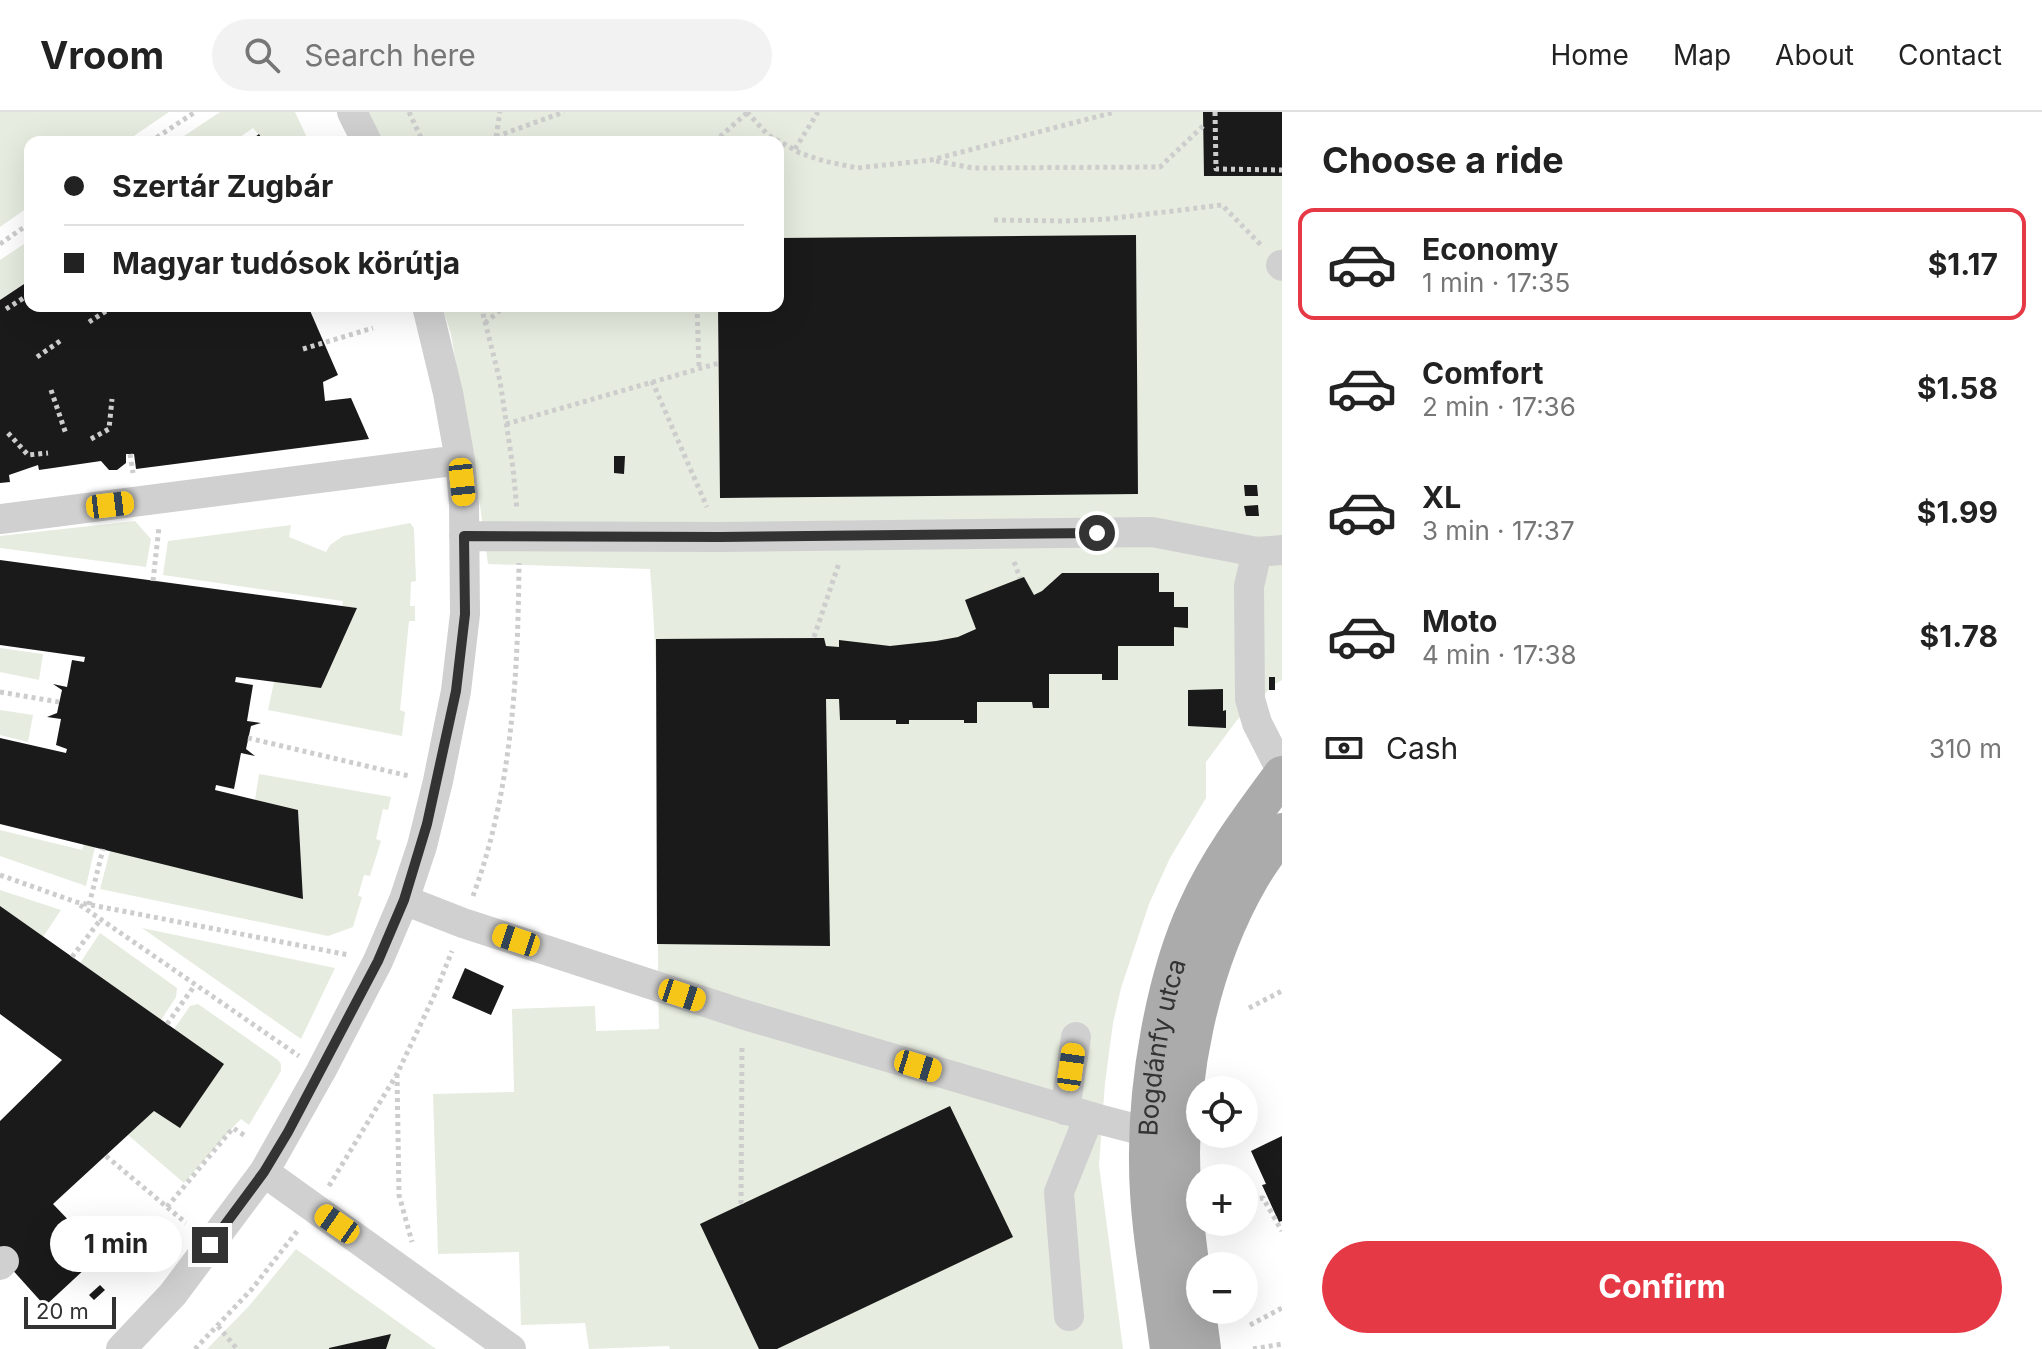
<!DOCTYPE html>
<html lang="en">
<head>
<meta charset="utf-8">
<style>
  body { margin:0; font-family:Inter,sans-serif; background:#f2f2f2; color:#222; height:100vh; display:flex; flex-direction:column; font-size:30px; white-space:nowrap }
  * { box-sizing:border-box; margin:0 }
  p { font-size:26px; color:#767676 }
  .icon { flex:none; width:44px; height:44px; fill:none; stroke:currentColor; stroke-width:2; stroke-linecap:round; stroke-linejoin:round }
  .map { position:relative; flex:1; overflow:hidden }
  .panel { display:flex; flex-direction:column; background:#fff; width:760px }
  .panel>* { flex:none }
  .hud { position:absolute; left:24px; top:24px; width:760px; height:176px; border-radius:16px; box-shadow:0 8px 32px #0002; display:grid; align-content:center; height:176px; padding:0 40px; background:#fff }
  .controls { position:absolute; left:1186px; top:964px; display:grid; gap:16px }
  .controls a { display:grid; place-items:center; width:72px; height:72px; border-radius:50%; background:#fff; box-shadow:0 8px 32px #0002; font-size:40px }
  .scale { position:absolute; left:24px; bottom:20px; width:92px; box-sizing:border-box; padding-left:8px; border:4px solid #333; border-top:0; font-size:22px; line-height:28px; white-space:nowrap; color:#333; -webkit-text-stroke:6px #fff; paint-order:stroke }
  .end { position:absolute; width:36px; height:36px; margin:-18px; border:10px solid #333; background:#fff; box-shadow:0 0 0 4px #fff }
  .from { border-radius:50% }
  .bubble { position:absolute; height:56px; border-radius:28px; background:#fff; box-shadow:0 8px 32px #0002; font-size:26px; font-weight:700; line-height:56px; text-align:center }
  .car { position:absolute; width:24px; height:48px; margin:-24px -12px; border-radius:10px; box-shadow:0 0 6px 2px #0007; background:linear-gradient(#f5c518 24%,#345 0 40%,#f5c518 0 76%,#345 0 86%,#f5c518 0) }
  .hud b { display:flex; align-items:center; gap:28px; height:76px; font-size:30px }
  .hud b+b { border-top:2px solid #e0e0e0 }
  .hud i { width:20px; height:20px; background:#222 }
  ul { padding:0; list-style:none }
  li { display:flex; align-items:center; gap:24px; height:112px; margin:0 16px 12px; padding:0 24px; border:4px solid transparent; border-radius:16px }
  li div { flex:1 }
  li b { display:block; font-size:30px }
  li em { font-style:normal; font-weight:700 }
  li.selected { border-color:#e63946 }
  li>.icon { width:72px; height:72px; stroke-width:1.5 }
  h2 { padding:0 40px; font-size:36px; line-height:96px }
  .pay { display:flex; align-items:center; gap:20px; height:88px; padding:0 40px; font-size:30px }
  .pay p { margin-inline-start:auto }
  .primary-button { display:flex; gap:16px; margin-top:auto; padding:16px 40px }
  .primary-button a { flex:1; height:92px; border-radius:48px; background:#e63946; color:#fff; font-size:32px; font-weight:700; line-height:92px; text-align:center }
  header { display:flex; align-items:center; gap:48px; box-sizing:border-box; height:112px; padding:0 40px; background:#fff; border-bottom:2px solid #e0e0e0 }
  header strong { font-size:38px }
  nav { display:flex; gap:44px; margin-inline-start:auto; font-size:28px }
  .search { width:560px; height:72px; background:#f2f2f2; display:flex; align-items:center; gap:20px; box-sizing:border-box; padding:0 28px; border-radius:44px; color:#767676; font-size:30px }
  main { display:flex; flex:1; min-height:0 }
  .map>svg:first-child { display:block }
  .green { fill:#e6ecdf }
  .building { fill:#1a1a1a }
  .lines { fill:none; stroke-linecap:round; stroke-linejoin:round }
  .path { stroke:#cdcdcd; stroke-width:5; stroke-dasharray:4 4; stroke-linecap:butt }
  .minor { stroke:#d0d0d0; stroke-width:30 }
  .major { stroke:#ababab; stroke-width:38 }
  .route { stroke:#333; stroke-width:10 }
  .labels { text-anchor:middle; stroke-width:8; stroke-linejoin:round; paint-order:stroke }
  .street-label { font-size:26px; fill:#333; stroke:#fff }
</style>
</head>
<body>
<header>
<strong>Vroom</strong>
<div class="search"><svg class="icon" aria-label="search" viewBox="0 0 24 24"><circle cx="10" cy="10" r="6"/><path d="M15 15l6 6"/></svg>Search here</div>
<nav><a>Home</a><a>Map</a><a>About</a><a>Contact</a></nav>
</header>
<main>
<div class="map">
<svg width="1282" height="1237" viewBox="0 0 1282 1237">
  <rect width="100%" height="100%" fill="#fff"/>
  <path class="green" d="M0,0h169l-44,30h-95v64l-30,21z
    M220,0h75l14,30h-44l-12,-14 -20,14h-58z
    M368,0h914v568l-7,4 -38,36 -31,42v36l-36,60 -21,46 -28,84 -8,35 -8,60 -6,82 24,184h-453l-1,-3 -80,3 -4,-26 -64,2 -2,-73 -81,2 -5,-160 81,-2 -2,-83 83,-3 1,25 63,-2c-4,-153 4,-307 -9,-460l-162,-5 -9,-65 -28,-165 -9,-28h336v-164h-395z
    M30,128v39l-30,21v-40z
    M135,409l16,18 -5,28 -146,-19v-12z
    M410,411l4,5 2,53 -5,1 -1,24h5v15h-6l-9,89 5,2 -3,24 -134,-26 6,-28 47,6 36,-80 -15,-2 1,-5 -180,-26 5,-34 123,-16 -2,12 37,15 4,-7 13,-9z
    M0,536l43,6 -4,26 -39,-8z
    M0,598l33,5 -5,27 -28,-7z
    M259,662l132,23 -3,13 -5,-1 -7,30 5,2 -11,35 -6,-1 -6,21 4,1 -9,30 -25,9 -228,-47 10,-38 193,48 -5,-88 -43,-11z
    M0,718l82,20 2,-6 11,3 -9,39 -86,-30z
    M0,778l61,20 -18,27 -43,-31z
    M142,816l193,40 -34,71z
    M100,821l77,55 -1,9 -15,23 -81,-57z
    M198,892l80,56 3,4v7l-32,54 -8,-6 -5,5 -52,59 -56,-48 26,-24 25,16 -5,-98 16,-23z
    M296,1137l140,100h-229l42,-43z"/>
  <path class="building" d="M1203,0h79v64h-78z
    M259,22l5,8h-16z
    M1136,123l2,259 -418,4 -2,-192h60v-68z
    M30,168v26h278l30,69 -15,7 2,19 26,-3 18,41 -233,30 -2,-15h-8v9l-9,7h-8l-8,-9 -62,9 -1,-5 -29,10 1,7 -10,1v-183z
    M614,344h11l-1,18 -10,-1z
    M1244,373h13l1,11h-13z
    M1258,393l1,11h-13l-2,-10z
    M0,448l357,48 -36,80 -85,-11 -1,5 18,3 -6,36 14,2 -10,3 -5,23 9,7 -14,-3 -7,36 -18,-4 -1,5 83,20 5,89 -303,-75v-86l66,15 1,-4 -11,-4 5,-26 -14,-2 10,-4 5,-23 -9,-6 14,3 5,-27 12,2 1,-5 -85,-12z
    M1062,461h97v19h15v15h14v21l-14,-1v19h-56v34h-16v-6h-53v34h-16l-1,-6h-55v21h-13v-3h-55v4h-13v-4h-56l-1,-21h-13l4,247 -173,-2 -1,-305 168,-1 2,8 13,1v-7l51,6 46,-5 22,-4 18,-8 -11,-29 59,-23 10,18 8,-4z
    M1269,565h6v13h-6z
    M1223,577v22l3,-1v18l-38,-2v-36z
    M0,794l224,158 -44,64 -26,-17 -101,93 48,50 -56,52 -45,-50v-135l62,-61 -62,-46z
    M465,856l39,18 -13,29 -39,-17z
    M950,994l63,131 -236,112h-18l-59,-125z
    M1282,1024v85l-3,1 -17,-37 4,-1 -15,-33z
    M100,1173l5,5 -11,10 -5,-5z
    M391,1222l-5,15h-57v-1z"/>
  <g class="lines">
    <path class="path" d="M409,0l14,30
      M747,0l21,23 32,18 24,8 33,7 74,-8 184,-48
      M1215,0l1,57 66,1
      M496,25l4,-25
      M150,30l45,-30
      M481,30l83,-30
      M714,30l34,-30
      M795,37l23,-37
      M936,49l37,7 187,-1 43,-41
      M994,108l72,1 41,-2 115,-14 39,40
      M0,132l30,-21
      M481,194l19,75 13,87 4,42
      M697,194l2,61
      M6,197l24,-15
      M89,210l25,-16
      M485,211l20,-17
      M303,237l70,-21
      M37,245l26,-18
      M652,269l55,126
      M51,278l15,44
      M506,312l213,-61
      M8,321l20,22 20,-2
      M91,327l18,-10 3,-30
      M130,342l3,19
      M1014,450l6,16
      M153,469l6,-54
      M814,525l25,-74
      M0,580l59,10
      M248,626l161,38
      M0,763l76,27 273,53
      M473,784c39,-105 45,-221 46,-333
      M80,793l219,151
      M89,793l14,-56
      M72,845l29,-38
      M1249,896l33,-17
      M167,912l28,-39
      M397,962l2,121 13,47
      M106,1044l80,67
      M329,1074l68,-112 37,-78 18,-45
      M1244,1089l19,-3 19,33
      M741,1092l1,-159
      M167,1095l66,-79 14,9
      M1250,1213l32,-17
      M218,1214l19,23
      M195,1237l57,-60 46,-59
      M1253,1237l29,-5"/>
    <path class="minor" d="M352,0l15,30
      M1281,153l1,1
      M0,407l460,-59
      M464,424l256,1 432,-5 105,20 25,-2
      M1257,440l-8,34 1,113 7,24 25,49
      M404,788l59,23 279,91 356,105 50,13
      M1065,998l11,-73
      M264,1060l247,177
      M0,1153l4,-4
      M1069,1204l-10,-124 30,-75
      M121,1237l52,-55 91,-122 57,-101 57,-110 26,-61 18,-54 16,-65 18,-90 9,-77 -1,-110 -4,-44 -12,-67 -21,-87"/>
    <g class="major">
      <path id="s1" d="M1169,1237c-8,-62 -21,-125 -21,-187 -1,-78 16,-183 49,-254 22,-49 54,-91 85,-133"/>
      <path d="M1202,1237c-7,-55 -17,-109 -20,-164 -6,-102 17,-219 69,-308 9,-16 20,-30 31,-45"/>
    </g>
  </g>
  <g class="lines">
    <path class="route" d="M210,1133l54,-73 24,-40 90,-171 26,-61 23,-76 29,-133 9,-77 -1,-78 256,1 377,-4"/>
  </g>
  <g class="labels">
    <g class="street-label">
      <text dy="9" stroke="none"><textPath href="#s1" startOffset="304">Bogdánfy utca</textPath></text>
    </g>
  </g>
</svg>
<div class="controls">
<a><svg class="icon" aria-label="locate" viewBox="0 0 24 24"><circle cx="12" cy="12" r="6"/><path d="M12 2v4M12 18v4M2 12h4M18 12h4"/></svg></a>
<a>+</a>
<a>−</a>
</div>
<div class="scale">20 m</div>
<i class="end from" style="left:1097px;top:421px"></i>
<i class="end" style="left:210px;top:1133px"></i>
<div class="bubble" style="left:50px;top:1104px;width:132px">1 min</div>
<i class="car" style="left:462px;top:370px;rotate:174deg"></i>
<i class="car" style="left:110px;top:393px;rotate:83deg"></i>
<i class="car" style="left:516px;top:828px;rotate:288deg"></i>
<i class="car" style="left:682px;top:883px;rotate:108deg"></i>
<i class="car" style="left:918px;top:954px;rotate:107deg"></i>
<i class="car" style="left:1071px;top:955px;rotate:8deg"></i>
<i class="car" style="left:337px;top:1112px;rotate:305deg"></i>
<div class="hud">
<b><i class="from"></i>Szertár Zugbár</b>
<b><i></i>Magyar tudósok körútja</b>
</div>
</div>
<section class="panel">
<h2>Choose a ride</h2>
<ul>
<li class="selected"><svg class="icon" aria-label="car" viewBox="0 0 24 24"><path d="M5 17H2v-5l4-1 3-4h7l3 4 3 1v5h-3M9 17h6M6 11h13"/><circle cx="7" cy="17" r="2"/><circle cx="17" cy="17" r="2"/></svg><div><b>Economy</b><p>1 min · 17:35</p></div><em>$1.17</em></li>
<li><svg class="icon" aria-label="car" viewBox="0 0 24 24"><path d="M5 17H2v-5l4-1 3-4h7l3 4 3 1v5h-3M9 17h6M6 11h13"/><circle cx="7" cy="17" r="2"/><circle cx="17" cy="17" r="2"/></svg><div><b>Comfort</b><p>2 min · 17:36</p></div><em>$1.58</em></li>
<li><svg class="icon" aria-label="car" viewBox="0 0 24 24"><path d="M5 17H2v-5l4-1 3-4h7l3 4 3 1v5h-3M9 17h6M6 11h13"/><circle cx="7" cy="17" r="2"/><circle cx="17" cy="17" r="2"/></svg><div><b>XL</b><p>3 min · 17:37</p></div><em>$1.99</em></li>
<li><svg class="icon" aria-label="car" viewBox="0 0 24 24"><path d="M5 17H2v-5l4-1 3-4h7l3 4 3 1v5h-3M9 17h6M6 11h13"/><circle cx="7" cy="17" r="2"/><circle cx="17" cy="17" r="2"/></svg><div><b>Moto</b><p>4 min · 17:38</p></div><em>$1.78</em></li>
</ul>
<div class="pay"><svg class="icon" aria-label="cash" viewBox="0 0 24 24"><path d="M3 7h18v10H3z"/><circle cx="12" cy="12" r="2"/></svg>Cash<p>310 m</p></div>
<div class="primary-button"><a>Confirm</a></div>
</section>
</main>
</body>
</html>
